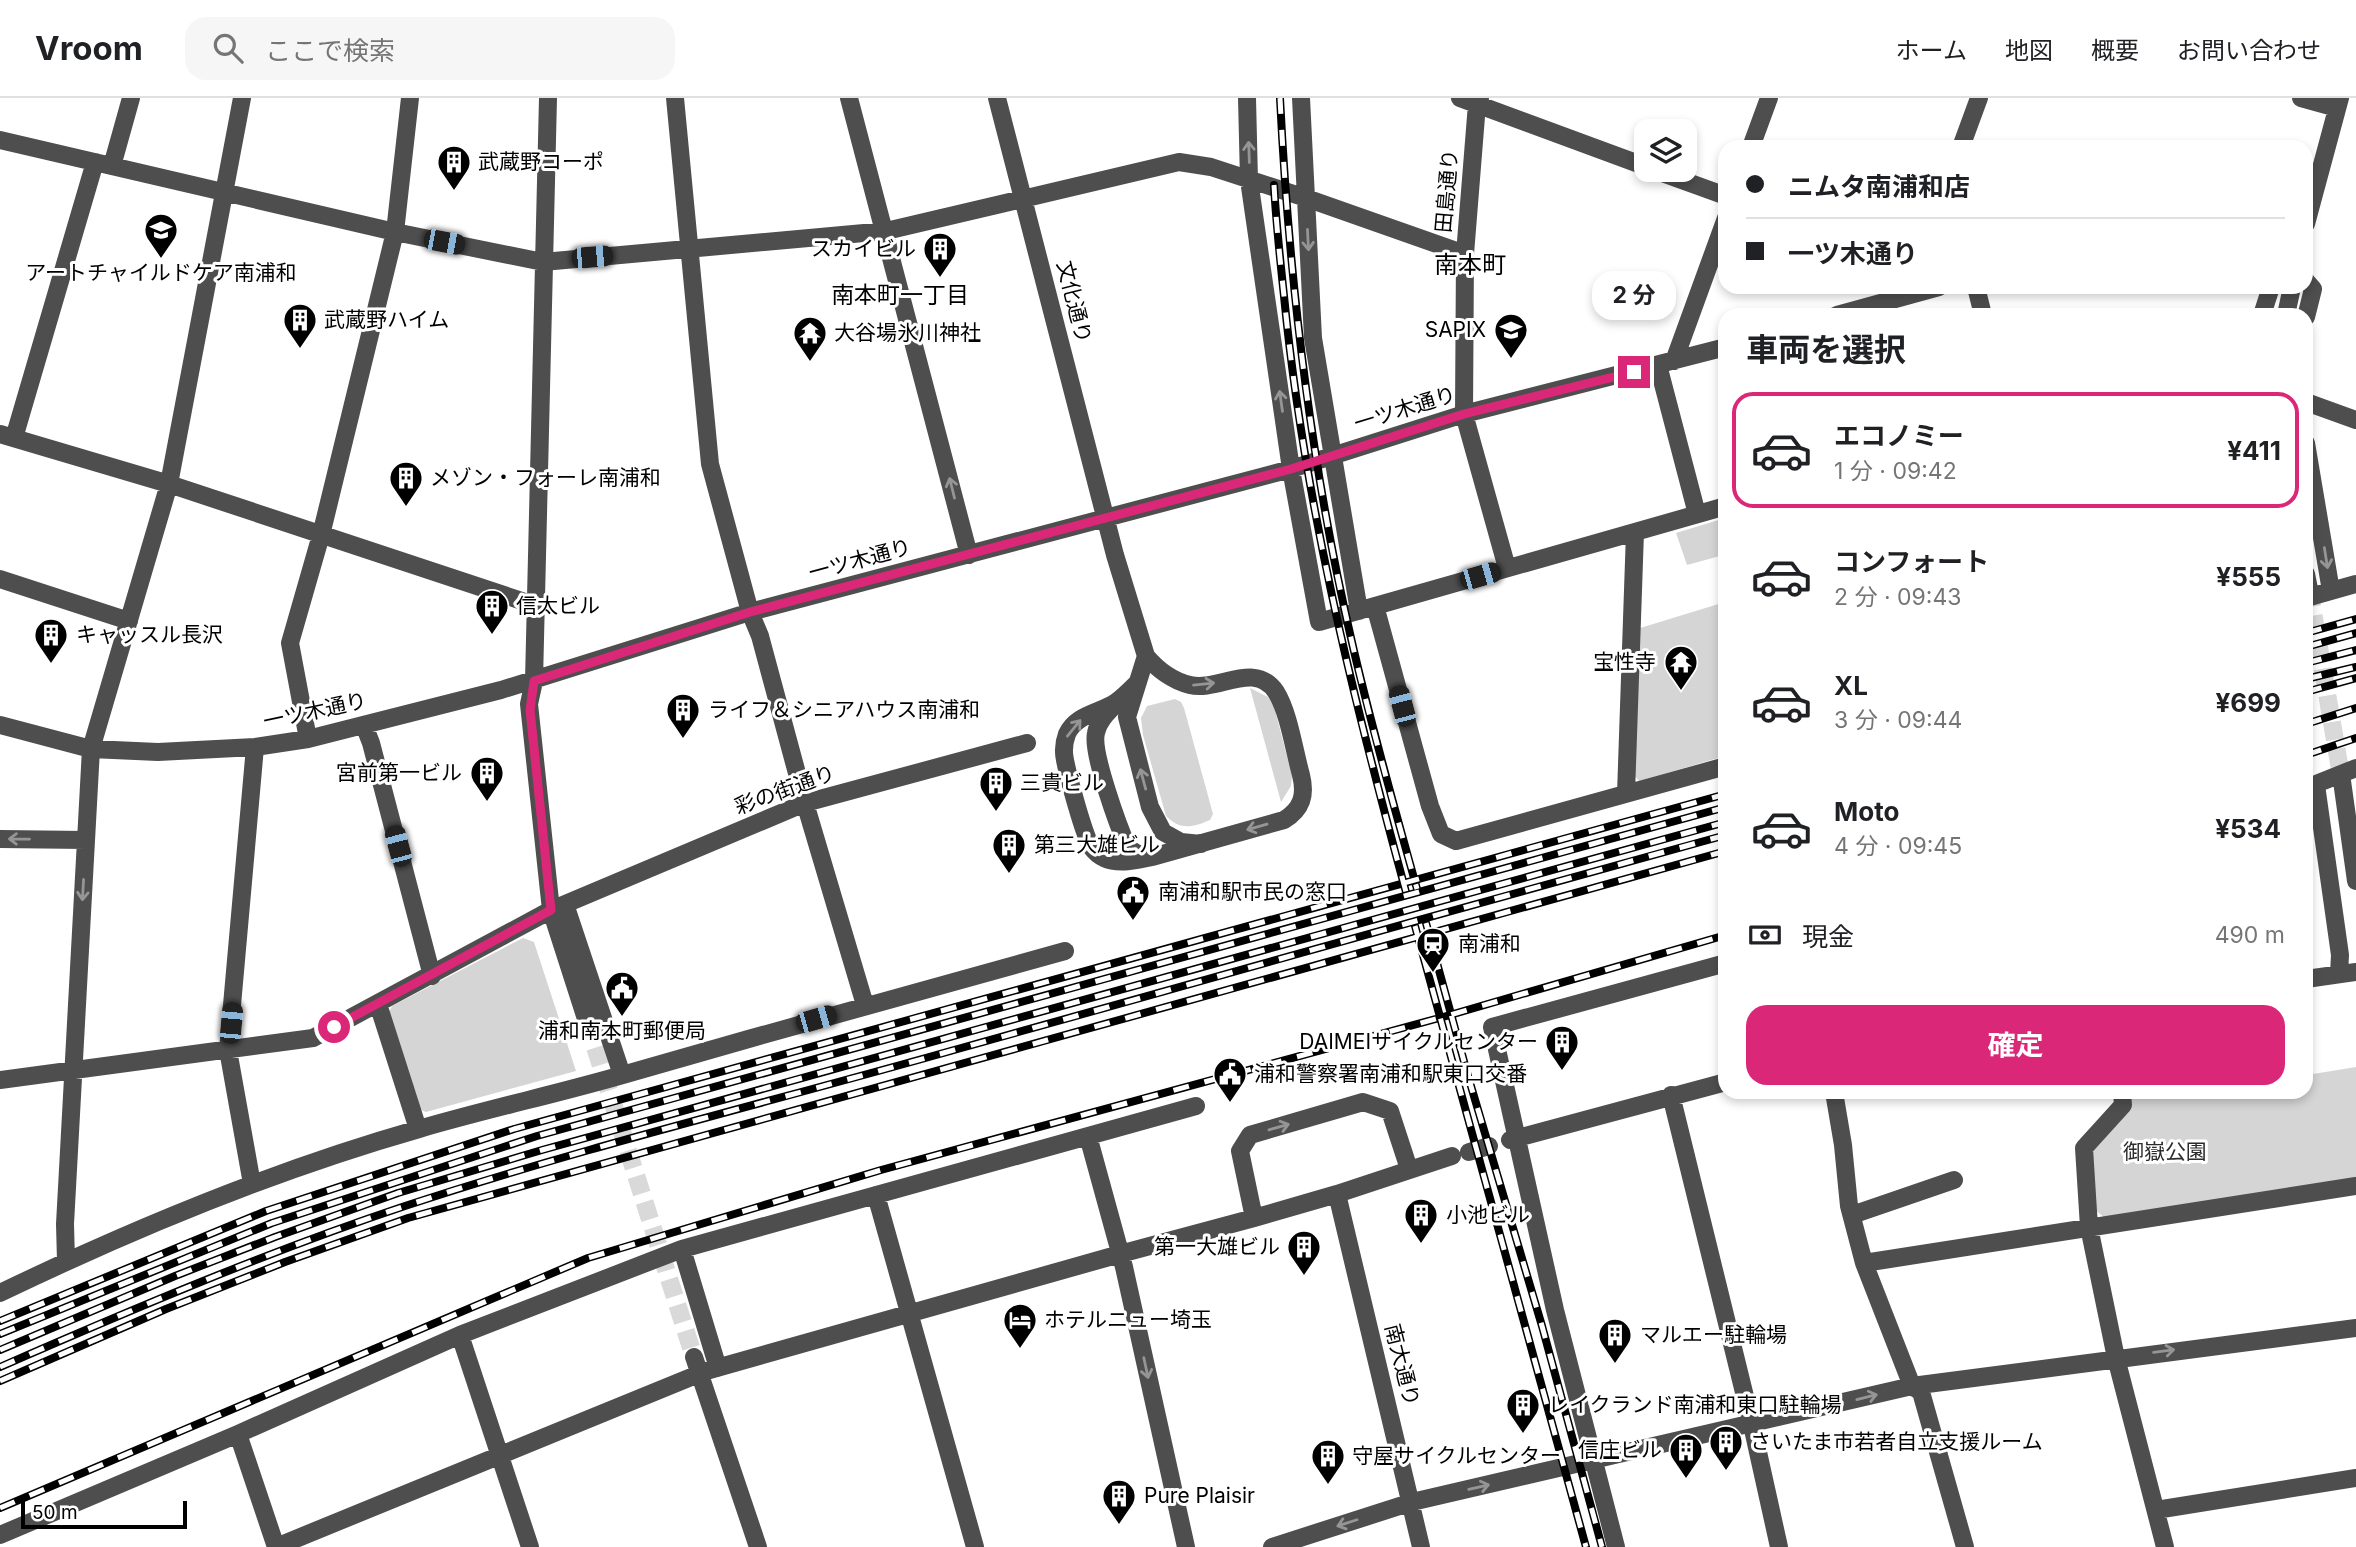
<!DOCTYPE html>
<html lang="ja">
<head>
<meta charset="utf-8">
<style>
  body { margin:0; font-family:Inter,"Noto Sans JP",sans-serif; background:#f6f6f6; color:#202124; height:100vh; display:flex; flex-direction:column; font-size:26px; white-space:nowrap }
  * { box-sizing:border-box; margin:0 }
  p { font-size:23px; color:#757577 }
  .icon { flex:none; width:38px; height:38px; fill:none; stroke:currentColor; stroke-width:2; stroke-linecap:round; stroke-linejoin:round }
  .map { position:relative; flex:1; overflow:hidden }
  .details { position:absolute; left:1718px; top:210px; width:595px; height:791px; display:flex; flex-direction:column; background:#fff; border-radius:21px; box-shadow:0 4px 10px #0003 }
  .details>* { flex:none }
  .top-card { position:absolute; left:1718px; top:42px; width:595px; height:154px; border-radius:21px; box-shadow:0 4px 10px #0003; display:grid; align-content:center; height:154px; padding:0 28px; background:#fff }
  .buttons { position:absolute; left:1634px; top:21px; display:grid; gap:14px }
  .buttons a { display:grid; place-items:center; width:63px; height:63px; border-radius:14px; background:#fff; box-shadow:0 4px 10px #0003; font-size:35px }
  .scale { position:absolute; left:21px; bottom:18px; width:166px; box-sizing:border-box; padding-left:7px; border:4px solid #000; border-top:0; font-size:19px; line-height:24px; white-space:nowrap; color:#000; -webkit-text-stroke:5px #fff; paint-order:stroke }
  .end { position:absolute; width:32px; height:32px; margin:-16px; border:9px solid #db2777; background:#fff; box-shadow:0 0 0 4px #fff }
  .from { border-radius:50% }
  .bubble { position:absolute; height:49px; border-radius:21px; background:#fff; box-shadow:0 4px 10px #0003; font-size:23px; font-weight:700; line-height:49px; text-align:center }
  .car { position:absolute; width:21px; height:42px; margin:-21px -10px; border-radius:9px; box-shadow:0 0 5px 2px #0007; background:linear-gradient(#222 24%,#8ab4d8 0 40%,#222 0 76%,#8ab4d8 0 86%,#222 0) }
  .top-card b { display:flex; align-items:center; gap:24px; height:66px; font-size:26px }
  .top-card b+b { border-top:2px solid #e0e0e0 }
  .top-card i { width:18px; height:18px; background:#202124 }
  ul { padding:0; list-style:none }
  li { display:flex; align-items:center; gap:21px; height:116px; margin:0 14px 10px; padding:0 14px; border:4px solid transparent; border-radius:21px }
  li div { flex:1 }
  li b { display:block; font-size:26px }
  li em { font-style:normal; font-weight:700 }
  li.on { border-color:#db2777 }
  li>.icon { width:63px; height:63px; stroke-width:1.5 }
  h2 { padding:0 28px; font-size:32px; line-height:84px }
  .pay { display:flex; align-items:center; gap:18px; height:77px; padding:0 28px; font-size:26px }
  .pay p { margin-inline-start:auto }
  .primary-button { display:flex; gap:14px; margin-top:auto; padding:14px 28px }
  .primary-button a { flex:1; height:80px; border-radius:21px; background:#db2777; color:#fff; font-size:28px; font-weight:700; line-height:80px; text-align:center }
  header { display:flex; align-items:center; gap:42px; box-sizing:border-box; height:98px; padding:0 35px; background:#fff; border-bottom:2px solid #e0e0e0 }
  header strong { font-size:33px }
  nav { display:flex; gap:38px; margin-inline-start:auto; font-size:24px }
  .search { width:490px; height:63px; background:#f6f6f6; display:flex; align-items:center; gap:18px; box-sizing:border-box; padding:0 24px; border-radius:21px; color:#757577; font-size:26px }
  .map>svg:first-child { display:block }
  .green { fill:#d5d5d5 }
  .lines { fill:none; stroke-linecap:round; stroke-linejoin:round }
  .minor-tunnel { stroke:#d9d9d9; stroke-width:18; stroke-dasharray:18 9; stroke-linecap:butt }
  .minor { stroke:#4e4e4e; stroke-width:18 }
  .rail-casing { stroke:#000; stroke-width:8 }
  .rail { stroke:#fff; stroke-width:5; stroke-dasharray:16; stroke-linecap:butt }
  .oneway { stroke:#959595 }
  .route { stroke:#db2777; stroke-width:9 }
  .labels { text-anchor:middle; stroke-width:6; stroke-linejoin:round; paint-order:stroke }
  .poi-label { font-size:21px; fill:#000; stroke:#fff; text-anchor:start }
  .street-label { font-size:21px; fill:#000; stroke:#fff }
  .park-label { font-size:21px; fill:#2c2c2c; stroke:#fff }
  .neighbourhood-label { font-size:23px; fill:#000; stroke:#fff }
  .quarter-label { font-size:24px; fill:#000; stroke:#fff }
</style>
</head>
<body>
<header>
<strong>Vroom</strong>
<div class="search"><svg class="icon" aria-label="search" viewBox="0 0 24 24"><circle cx="10" cy="10" r="6"/><path d="M15 15l6 6"/></svg>ここで検索</div>
<nav><a>ホーム</a><a>地図</a><a>概要</a><a>お問い合わせ</a></nav>
</header>
<div class="map">
<svg width="2356" height="1449" viewBox="0 0 2356 1449">
  <rect width="100%" height="100%" fill="#fff"/>
  <path class="green" d="M1725,420v59l-5,-21 -33,9 -11,-32z
    M1725,504v154l-86,25 -5,-6 3,-146z
    M1250,590l18,9 6,9 18,70 -1,10 -10,16z
    M1175,601l6,3 3,6 29,106 -3,6c-18,8 -30,10 -44,-4l-23,-81 -2,-17 6,-12z
    M523,840l11,4 42,129 -150,41 -7,-3 -32,-93 5,-10z
    M2356,969v114l-251,37 -10,-8 -4,-58 39,-59 46,4 29,-5h101l1,-17z"/>
  <g class="lines">
    <path class="minor-tunnel" d="M2309,491l33,192
      M587,924l107,335"/>
    <path class="minor" d="M548,0l-14,583 -5,23 22,206 36,112
      M675,0l35,366 40,148 10,24 45,167 60,202
      M849,0l120,457
      M997,0l118,457 31,101 -19,61 23,90 13,25 18,10 20,2
      M1247,0l2,82 42,289 28,153 407,-116
      M1301,0l12,240 46,273
      M1460,0l187,69
      M1480,0l-3,6 -12,150 -1,160 43,154
      M2301,0l36,10
      M0,42l395,92 148,30 343,-31 293,-69 32,5 95,31 159,56
      M1751,49l18,-49
      M1961,49l18,-49
      M112,68l19,-68
      M1654,72l72,26
      M2306,126l34,-126
      M2306,183l7,8 -7,28
      M1976,189l7,28
      M1837,217l102,-28
      M2262,217l9,-28
      M2286,217l6,-28
      M1674,263l52,-143
      M1658,267l39,149
      M2306,304l50,18
      M0,336l169,50 365,121
      M14,340l81,-276
      M2306,345l25,148
      M2306,476l3,15
      M0,481l129,42
      M2306,500l50,-14
      M1375,508l55,200 11,28 15,7 270,-75
      M1136,586c-6,6 -13,13 -20,18 -16,11 -40,12 -49,32 -3,8 -4,17 -2,26 3,16 19,76 27,88 3,4 8,8 12,10 15,7 33,2 48,-1l132,-37c18,-11 22,-25 17,-45 -7,-25 -12,-62 -25,-83 -21,-32 -58,0 -86,-7 -17,-4 -33,-16 -44,-29
      M1114,608c-8,8 -16,16 -18,27 -5,19 23,95 32,115l8,5 15,3
      M0,627l91,24 67,3 97,-5 53,-8 193,-49 249,-78 541,-143 173,-55 262,-67
      M364,627l7,18 61,233
      M308,641l-18,-96 31,-108 74,-303 15,-134
      M2342,683l14,100
      M2316,687l24,170 -1,19
      M2306,690l50,-20
      M1626,696l9,-262
      M0,741l86,1
      M565,806l57,171
      M2306,881l50,-7
      M378,906l40,125
      M0,982l313,-42 238,-128 254,-107 222,-60
      M1834,994l9,53 6,61 15,57 48,123 9,6 44,155
      M2122,994l1,13 -39,43 5,79 27,131 49,189
      M1671,997l81,330 27,122
      M1088,1038l36,131 62,280
      M1510,1042l216,-58
      M1469,1054l20,-6
      M252,1086l-24,-134 27,-303
      M1337,1096l84,353
      M876,1097l99,352
      M1852,1117l102,-35
      M1254,1120l-14,-67 10,-16 113,-33 27,9 19,58
      M682,1151l36,119
      M66,1163l-1,-37 26,-475 78,-265 73,-386
      M1864,1165l492,-77
      M0,1195c135,-65 275,-123 419,-164 68,-20 138,-35 207,-55 146,-42 292,-83 439,-123
      M460,1237l70,212
      M694,1259l64,190
      M238,1336l38,113
      M2156,1412l200,-32
      M0,1437l238,-101 222,-99 222,-86 514,-143
      M276,1449l430,-176 414,-117 134,-36 83,-24 115,-38
      M1272,1449l140,-45 500,-116 444,-58
      M1616,1449l-61,-237 -63,-283 234,-64"/>
    <defs>
      <path id="rail" d="M1280,0c9,181 30,363 71,540 19,84 43,168 66,251
        M1274,87c2,37 6,74 10,111 20,205 68,398 122,596
        M2306,535l50,-14
        M2306,549l50,-14
        M2306,565l50,-13
        M2306,581l50,-12
        M2306,594l50,-14
        M2306,626l50,-16
        M2306,657l50,-17
        M1426,825l42,153 74,250 60,221
        M1415,828l171,621
        M0,1223l266,-110 248,-82 1212,-335
        M0,1236l272,-111 265,-87 1189,-329
        M0,1252l175,-74 100,-39 123,-44 144,-43 1184,-328
        M0,1269c133,-58 267,-115 405,-161 173,-57 349,-100 524,-149 266,-74 531,-149 797,-222
        M0,1283l166,-72 119,-47 123,-44 1318,-367
        M0,1410l588,-250 293,-88 562,-153 283,-82"/>
    </defs>
    <use href="#rail" class="rail-casing"/>
    <use href="#rail" class="rail"/>
  </g>
  <defs><path id="oneway-shaft" d="M-6 0H5M1.5-3L5.5 0L1.5 3" fill="none" stroke-width="1.6" stroke-linecap="round" stroke-linejoin="round" transform="scale(1.75)"/></defs>
  <g class="oneway">
    <use href="#oneway-shaft" transform="translate(1249 54) rotate(-92)"/>
    <use href="#oneway-shaft" transform="translate(1308 142) rotate(87)"/>
    <use href="#oneway-shaft" transform="translate(1281 303) rotate(-98)"/>
    <use href="#oneway-shaft" transform="translate(952 390) rotate(-104)"/>
    <use href="#oneway-shaft" transform="translate(2326 460) rotate(81)"/>
    <use href="#oneway-shaft" transform="translate(1204 586) rotate(-6)"/>
    <use href="#oneway-shaft" transform="translate(1074 630) rotate(-51)"/>
    <use href="#oneway-shaft" transform="translate(1143 681) rotate(-105)"/>
    <use href="#oneway-shaft" transform="translate(1257 729) rotate(164)"/>
    <use href="#oneway-shaft" transform="translate(19 741) rotate(-179)"/>
    <use href="#oneway-shaft" transform="translate(83 792) rotate(93)"/>
    <use href="#oneway-shaft" transform="translate(1279 1029) rotate(-16)"/>
    <use href="#oneway-shaft" transform="translate(2164 1253) rotate(-7)"/>
    <use href="#oneway-shaft" transform="translate(1146 1270) rotate(78)"/>
    <use href="#oneway-shaft" transform="translate(1867 1299) rotate(-14)"/>
    <use href="#oneway-shaft" transform="translate(1479 1389) rotate(-13)"/>
    <use href="#oneway-shaft" transform="translate(1347 1425) rotate(162)"/>
  </g>
  <g class="lines">
    <path class="route" d="M334,929l217,-117 -21,-200 4,-29 216,-69 541,-143 173,-55 170,-42"/>
  </g>
  <defs>
    <symbol id="building-pin" viewBox="-11 -11 22 30"><path d="M0 17L-7.5 6A9.5 9.5 0 1 1 7.5 6Z" fill="#000" stroke="#fff"/><path d="M-4-6H4V6H1V3H-1V6H-4ZM-2.5-4.3h1.7v1.8h-1.7ZM.8-4.3h1.7v1.8H.8ZM-2.5-1h1.7V.8h-1.7ZM.8-1h1.7V.8H.8Z" fill="#fff"/></symbol>
    <symbol id="school-pin" viewBox="-11 -11 22 30"><path d="M0 17L-7.5 6A9.5 9.5 0 1 1 7.5 6Z" fill="#000" stroke="#fff"/><path d="M0-5L7-2L0 1L-7-2ZM-4 1L0 2.5L4 1V4Q0 6-4 4Z" fill="#fff"/></symbol>
    <symbol id="temple-pin" viewBox="-11 -11 22 30"><path d="M0 17L-7.5 6A9.5 9.5 0 1 1 7.5 6Z" fill="#000" stroke="#fff"/><path d="M0-6L5-2H3V0L6.5 2.5H4V6H1.5V3h-3V6H-4V2.5H-6.5L-3 0V-2H-5Z" fill="#fff"/></symbol>
    <symbol id="civic-pin" viewBox="-11 -11 22 30"><path d="M0 17L-7.5 6A9.5 9.5 0 1 1 7.5 6Z" fill="#000" stroke="#fff"/><path d="M-.6-6.5H3V-4.5H.6V-3L4-1V1h2V6H-6V1h2V-1L-.6-3ZM-1.2 2.5V6h2.4V2.5Z" fill="#fff"/></symbol>
    <symbol id="station-pin" viewBox="-11 -11 22 30"><path d="M0 17L-7.5 6A9.5 9.5 0 1 1 7.5 6Z" fill="#000" stroke="#fff"/><path d="M-3-6H3Q5-6 5-4V2Q5 4 3 4L4.5 6H3L1.5 4h-3L-3 6H-4.5L-3 4Q-5 4-5 2V-4Q-5-6-3-6ZM-3.5-4v3h7v-3ZM-3.5 1v1.5H-2V1ZM2 1v1.5H3.5V1Z" fill="#fff"/></symbol>
    <symbol id="hotel-pin" viewBox="-11 -11 22 30"><path d="M0 17L-7.5 6A9.5 9.5 0 1 1 7.5 6Z" fill="#000" stroke="#fff"/><path d="M-6-4.5h1.5V1H6V5H4.5V3h-9V5H-6ZM-4 0a1.8 1.8 0 1 1 3.6 0ZM.5 0V-2.5h3Q6-2.5 6 0Z" fill="#fff"/></symbol>
  </defs>
  <g fill-rule="evenodd">
    <use href="#building-pin" x="435" y="45" width="38" height="52"/>
    <use href="#school-pin" x="142" y="113" width="38" height="52"/>
    <use href="#building-pin" x="921" y="132" width="38" height="52"/>
    <use href="#building-pin" x="281" y="203" width="38" height="52"/>
    <use href="#school-pin" x="1492" y="213" width="38" height="52"/>
    <use href="#temple-pin" x="791" y="216" width="38" height="52"/>
    <use href="#building-pin" x="387" y="361" width="38" height="52"/>
    <use href="#building-pin" x="473" y="489" width="38" height="52"/>
    <use href="#building-pin" x="32" y="518" width="38" height="52"/>
    <use href="#temple-pin" x="1662" y="545" width="38" height="52"/>
    <use href="#building-pin" x="664" y="593" width="38" height="52"/>
    <use href="#building-pin" x="468" y="656" width="38" height="52"/>
    <use href="#building-pin" x="977" y="666" width="38" height="52"/>
    <use href="#building-pin" x="990" y="728" width="38" height="52"/>
    <use href="#civic-pin" x="1114" y="775" width="38" height="52"/>
    <use href="#station-pin" x="1414" y="827" width="38" height="52"/>
    <use href="#civic-pin" x="603" y="871" width="38" height="52"/>
    <use href="#building-pin" x="1543" y="925" width="38" height="52"/>
    <use href="#civic-pin" x="1211" y="957" width="38" height="52"/>
    <use href="#building-pin" x="1402" y="1098" width="38" height="52"/>
    <use href="#building-pin" x="1285" y="1130" width="38" height="52"/>
    <use href="#hotel-pin" x="1001" y="1203" width="38" height="52"/>
    <use href="#building-pin" x="1596" y="1218" width="38" height="52"/>
    <use href="#building-pin" x="1504" y="1288" width="38" height="52"/>
    <use href="#building-pin" x="1707" y="1325" width="38" height="52"/>
    <use href="#building-pin" x="1667" y="1333" width="38" height="52"/>
    <use href="#building-pin" x="1309" y="1339" width="38" height="52"/>
    <use href="#building-pin" x="1100" y="1379" width="38" height="52"/>
  </g>
  <g class="labels">
    <g class="poi-label">
      <text x="478" y="71">武蔵野コーポ</text>
      <text x="916" y="158" text-anchor="end">スカイビル</text>
      <text x="161" y="182" text-anchor="middle">アートチャイルドケア南浦和</text>
      <text x="324" y="229">武蔵野ハイム</text>
      <text x="1486" y="239" text-anchor="end">SAPIX</text>
      <text x="834" y="242">大谷場氷川神社</text>
      <text x="430" y="387">メゾン・フォーレ南浦和</text>
      <text x="516" y="515">信太ビル</text>
      <text x="76" y="544">キャッスル長沢</text>
      <text x="1656" y="571" text-anchor="end">宝性寺</text>
      <text x="708" y="619">ライフ＆シニアハウス南浦和</text>
      <text x="462" y="682" text-anchor="end">宮前第一ビル</text>
      <text x="1020" y="692">三貴ビル</text>
      <text x="1034" y="754">第三大雄ビル</text>
      <text x="1158" y="801">南浦和駅市民の窓口</text>
      <text x="1458" y="853">南浦和</text>
      <text x="622" y="940" text-anchor="middle">浦和南本町郵便局</text>
      <text x="1538" y="951" text-anchor="end">DAIMEIサイクルセンター</text>
      <text x="1254" y="983">浦和警察署南浦和駅東口交番</text>
      <text x="1446" y="1124">小池ビル</text>
      <text x="1280" y="1156" text-anchor="end">第一大雄ビル</text>
      <text x="1044" y="1229">ホテルニュー埼玉</text>
      <text x="1640" y="1244">マルエー駐輪場</text>
      <text x="1548" y="1314">レイクランド南浦和東口駐輪場</text>
      <text x="1750" y="1351">さいたま市若者自立支援ルーム</text>
      <text x="1662" y="1359" text-anchor="end">信庄ビル</text>
      <text x="1352" y="1365">守屋サイクルセンター</text>
      <text x="1144" y="1405">Pure Plaisir</text>
    </g>
    <g class="street-label">
      <text transform="translate(1447 93) rotate(-85)" y="7">田島通り</text>
      <text transform="translate(1074 204) rotate(76)" y="7">文化通り</text>
      <text transform="translate(1405 311) rotate(-17)" y="7">一ツ木通り</text>
      <text transform="translate(860 462) rotate(-15)" y="7">一ツ木通り</text>
      <text transform="translate(315 613) rotate(-12)" y="7">一ツ木通り</text>
      <text transform="translate(785 692) rotate(-20)" y="7">彩の街通り</text>
      <text transform="translate(1402 1267) rotate(76)" y="7">南大通り</text>
    </g>
    <g class="park-label">
      <text x="2165" y="1061">御嶽公園</text>
    </g>
    <g class="neighbourhood-label">
      <text x="900" y="205">南本町一丁目</text>
    </g>
    <g class="quarter-label">
      <text x="1470" y="175">南本町</text>
    </g>
  </g>
</svg>
<div class="buttons">
<a><svg class="icon" aria-label="layers" viewBox="0 0 24 24"><path d="M12 4l9 5-9 5-9-5zM3 14l9 5 9-5"/></svg></a>
</div>
<div class="scale">50 m</div>
<i class="end from" style="left:334px;top:929px"></i>
<i class="end" style="left:1634px;top:274px"></i>
<div class="bubble" style="left:1592px;top:173px;width:84px">2 分</div>
<i class="car" style="left:444px;top:144px;rotate:101deg"></i>
<i class="car" style="left:592px;top:159px;rotate:85deg"></i>
<i class="car" style="left:1480px;top:478px;rotate:74deg"></i>
<i class="car" style="left:1402px;top:608px;rotate:345deg"></i>
<i class="car" style="left:398px;top:748px;rotate:345deg"></i>
<i class="car" style="left:816px;top:921px;rotate:74deg"></i>
<i class="car" style="left:231px;top:925px;rotate:5deg"></i>
<div class="top-card">
<b><i class="from"></i>ニムタ南浦和店</b>
<b><i></i>一ツ木通り</b>
</div>
<section class="details">
<h2>車両を選択</h2>
<ul>
<li class="on"><svg class="icon" aria-label="car" viewBox="0 0 24 24"><path d="M5 17H2v-5l4-1 3-4h7l3 4 3 1v5h-3M9 17h6M6 11h13"/><circle cx="7" cy="17" r="2"/><circle cx="17" cy="17" r="2"/></svg><div><b>エコノミー</b><p>1 分 · 09:42</p></div><em>¥411</em></li>
<li><svg class="icon" aria-label="car" viewBox="0 0 24 24"><path d="M5 17H2v-5l4-1 3-4h7l3 4 3 1v5h-3M9 17h6M6 11h13"/><circle cx="7" cy="17" r="2"/><circle cx="17" cy="17" r="2"/></svg><div><b>コンフォート</b><p>2 分 · 09:43</p></div><em>¥555</em></li>
<li><svg class="icon" aria-label="car" viewBox="0 0 24 24"><path d="M5 17H2v-5l4-1 3-4h7l3 4 3 1v5h-3M9 17h6M6 11h13"/><circle cx="7" cy="17" r="2"/><circle cx="17" cy="17" r="2"/></svg><div><b>XL</b><p>3 分 · 09:44</p></div><em>¥699</em></li>
<li><svg class="icon" aria-label="car" viewBox="0 0 24 24"><path d="M5 17H2v-5l4-1 3-4h7l3 4 3 1v5h-3M9 17h6M6 11h13"/><circle cx="7" cy="17" r="2"/><circle cx="17" cy="17" r="2"/></svg><div><b>Moto</b><p>4 分 · 09:45</p></div><em>¥534</em></li>
</ul>
<div class="pay"><svg class="icon" aria-label="cash" viewBox="0 0 24 24"><path d="M3 7h18v10H3z"/><circle cx="12" cy="12" r="2"/></svg>現金<p>490 m</p></div>
<div class="primary-button"><a>確定</a></div>
</section>
</div>
</body>
</html>
